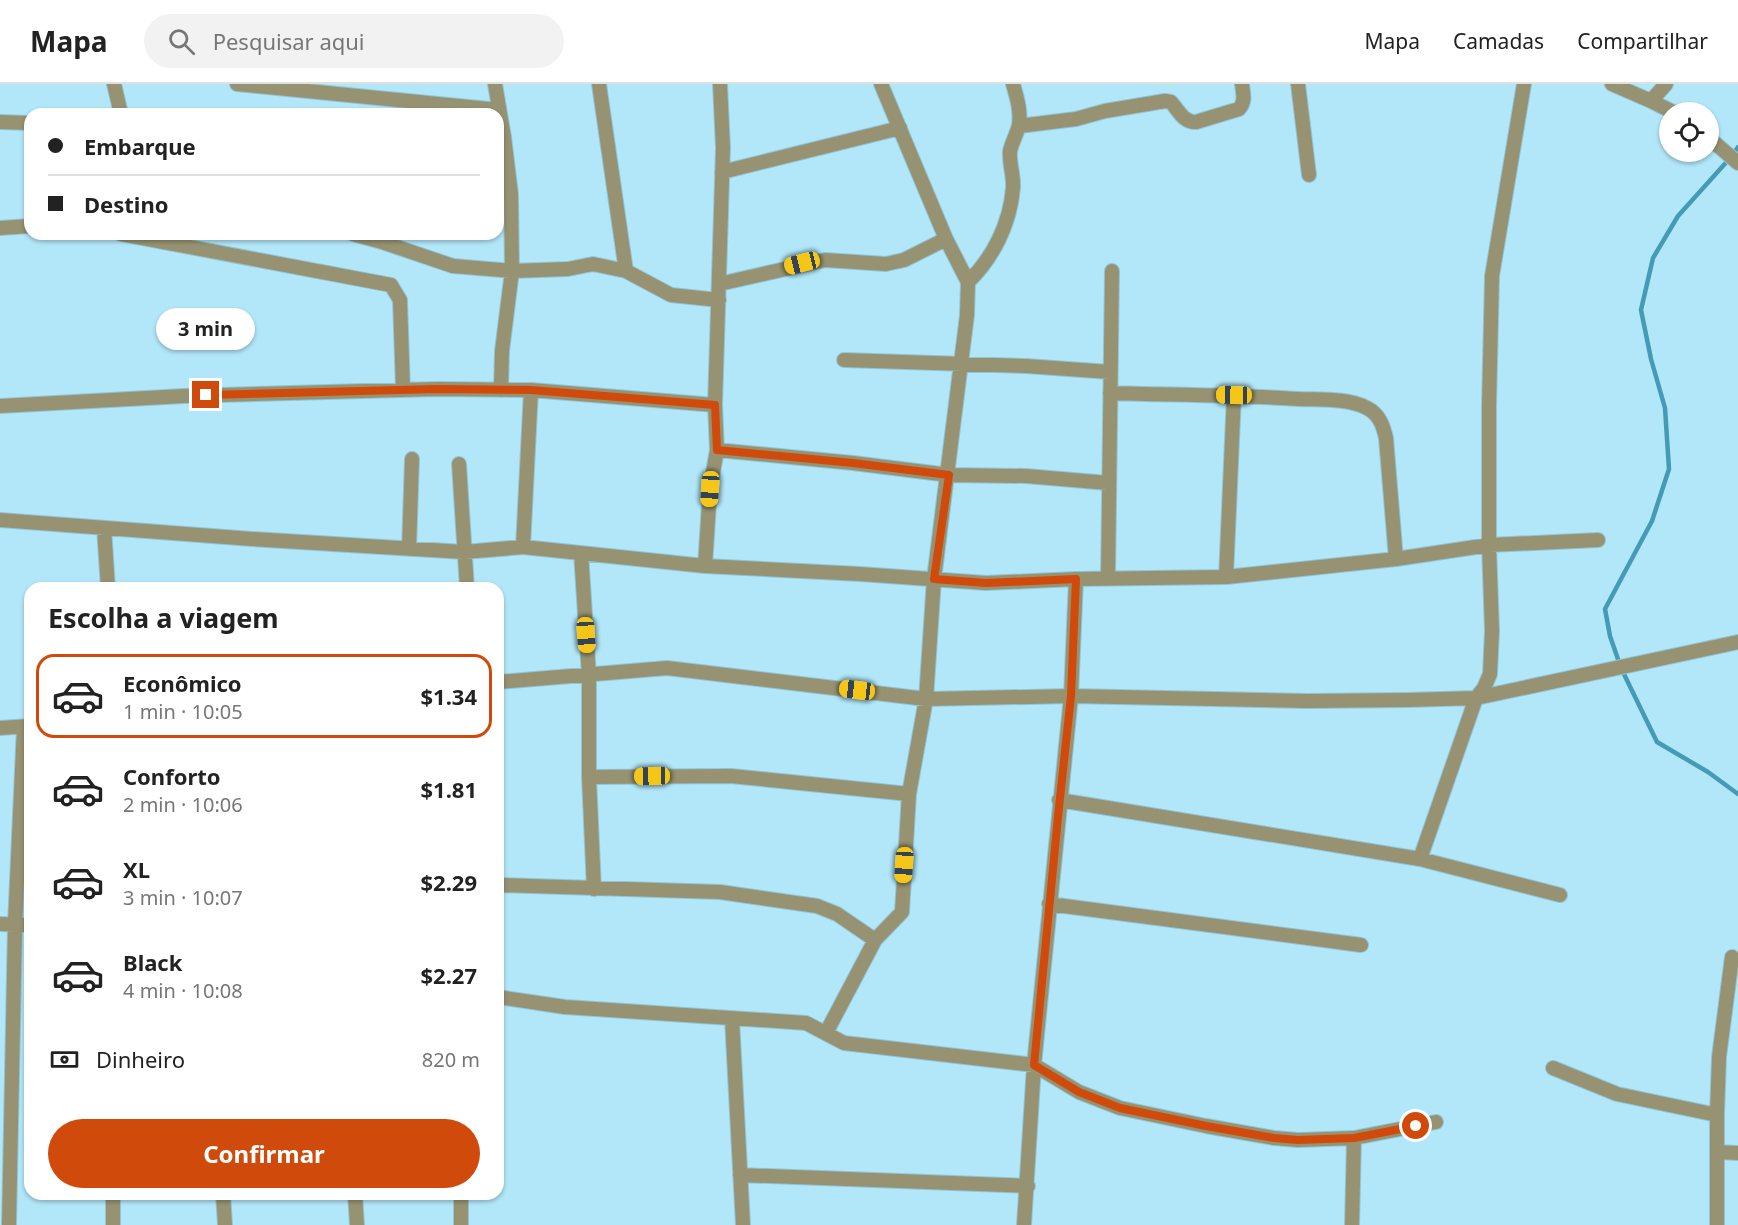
<!DOCTYPE html>
<html lang="pt">
<head>
<meta charset="utf-8">
<style>
  body { margin:0; font-family:"Noto Sans",sans-serif; background:#f2f2f2; color:#222; height:100vh; display:flex; flex-direction:column; font-size:22px; white-space:nowrap }
  * { box-sizing:border-box; margin:0 }
  p { font-size:20px; color:#767676 }
  .icon { flex:none; width:33px; height:33px; fill:none; stroke:currentColor; stroke-width:2; stroke-linecap:round; stroke-linejoin:round }
  .map { position:relative; flex:1; overflow:hidden }
  .panel { position:absolute; left:24px; top:498px; width:480px; height:618px; display:flex; flex-direction:column; background:#fff; border-radius:18px; box-shadow:0 2px 4px #0004 }
  .panel>* { flex:none }
  .top-card { position:absolute; left:24px; top:24px; width:480px; height:132px; border-radius:18px; box-shadow:0 2px 4px #0004; display:grid; align-content:center; height:132px; padding:0 24px; background:#fff }
  .tools { position:absolute; left:1659px; top:18px; display:grid; gap:12px }
  .tools a { display:grid; place-items:center; width:60px; height:60px; border-radius:50%; background:#fff; box-shadow:0 2px 4px #0004; font-size:30px }
  .end { position:absolute; width:27px; height:27px; margin:-14px; border:8px solid #d04b0b; background:#fff; box-shadow:0 0 0 3px #fff }
  .from { border-radius:50% }
  .bubble { position:absolute; height:42px; border-radius:21px; background:#fff; box-shadow:0 2px 4px #0004; font-size:20px; font-weight:700; line-height:42px; text-align:center }
  .car { position:absolute; width:18px; height:36px; margin:-18px -9px; border-radius:8px; box-shadow:0 0 4px 2px #0007; background:linear-gradient(#f5c518 24%,#345 0 40%,#f5c518 0 76%,#345 0 86%,#f5c518 0) }
  .top-card b { display:flex; align-items:center; gap:21px; height:57px; font-size:22px }
  .top-card b+b { border-top:2px solid #e0e0e0 }
  .top-card i { width:15px; height:15px; background:#222 }
  ul { padding:0; list-style:none }
  li { display:flex; align-items:center; gap:18px; height:84px; margin:0 12px 9px; padding:0 12px; border:3px solid transparent; border-radius:18px }
  li div { flex:1 }
  li b { display:block; font-size:22px }
  li em { font-style:normal; font-weight:700 }
  li.selected { border-color:#d04b0b }
  li>.icon { width:54px; height:54px; stroke-width:1.5 }
  h2 { padding:0 24px; font-size:27px; line-height:72px }
  .pay { display:flex; align-items:center; gap:15px; height:66px; padding:0 24px; font-size:22px }
  .pay p { margin-inline-start:auto }
  .button { display:flex; gap:12px; margin-top:auto; padding:12px 24px }
  .button a { flex:1; height:69px; border-radius:36px; background:#d04b0b; color:#fff; font-size:24px; font-weight:700; line-height:69px; text-align:center }
  header { display:flex; align-items:center; gap:36px; box-sizing:border-box; height:84px; padding:0 30px; background:#fff; border-bottom:2px solid #e0e0e0 }
  header strong { font-size:28px }
  nav { display:flex; gap:33px; margin-inline-start:auto; font-size:21px }
  .search { width:420px; height:54px; background:#f2f2f2; display:flex; align-items:center; gap:15px; box-sizing:border-box; padding:0 21px; border-radius:33px; color:#767676; font-size:22px }
  .map>svg:first-child { display:block }
  .lines { fill:none; stroke-linecap:round; stroke-linejoin:round }
  .stream { stroke:#459bb5; stroke-width:4.5 }
  .minor-casing { stroke:#91c5d6; stroke-width:16 }
  .minor { stroke:#979271; stroke-width:14 }
  .route { stroke:#d04b0b; stroke-width:8 }
</style>
</head>
<body>
<header>
<strong>Mapa</strong>
<div class="search"><svg class="icon" aria-label="search" viewBox="0 0 24 24"><circle cx="10" cy="10" r="6"/><path d="M15 15l6 6"/></svg>Pesquisar aqui</div>
<nav><a>Mapa</a><a>Camadas</a><a>Compartilhar</a></nav>
</header>
<div class="map">
<svg width="1738" height="1141" viewBox="0 0 1738 1141">
  <rect width="100%" height="100%" fill="#b1e7f9"/>
  <g class="lines">
    <path class="stream" d="M1738,63l-7,10 -53,59 -25,42 -12,52 10,49 14,49 4,61 -17,52 -47,88 5,27 11,32 36,74 51,30 30,22"/>
    <defs>
      <path id="minor" d="M114,0l7,30
        M237,0l262,26
        M495,0l9,53 7,57 1,77 -10,80 -1,39
        M599,0l27,187
        M1298,0l11,91
        M1612,0l39,17 22,11
        M1651,17l15,-17
        M0,38l30,1
        M1019,42l57,-7 29,-8 60,-10 6,1c7,8 13,21 25,20l43,-13c7,-8 4,-15 3,-25
        M1708,53l30,26
        M722,88l178,-44
        M0,144l30,-2
        M121,150l270,51 9,15 3,90
        M353,150l29,8 71,24 59,5 56,-2 25,-5 33,7 45,24 48,5
        M968,198c25,-24 42,-58 45,-94 1,-12 -4,-24 -3,-37 2,-9 7,-17 9,-26 2,-14 -2,-27 -6,-41
        M719,200l106,-24 61,4 18,-4 42,-21
        M844,276l182,6 84,6
        M1110,309c63,2 126,2 189,6 21,1 49,-1 68,9 12,6 16,17 19,30l10,121
        M0,322l184,-10 253,-7 94,1 184,15
        M717,366l136,13 96,12 77,1 82,7
        M459,380l8,124
        M0,436l252,19 212,13 59,-5 182,19 155,8 126,9 90,-4 150,-2 170,-18 93,-14 109,-5
        M104,444l4,60
        M523,463l8,-157
        M409,465l3,-90
        M581,469l8,123v101l5,112
        M705,482l5,-77 7,-39 -2,-45 8,-257 -3,-64
        M1226,493l8,-182
        M1108,495l4,-308
        M498,598l169,-14 259,31 145,-3 237,5 100,-1 68,-2 262,-56
        M0,644l30,-2
        M589,693l142,-1 178,18 17,-95 8,-120 33,-264 1,-33 -22,-43 -65,-155
        M1059,716l361,59 140,36
        M1420,775l56,-161 8,-10 6,-14 2,-43 -3,-86v-139l3,-130 32,-192
        M498,801l222,7 97,14 20,8 38,26 -49,93
        M1049,820l312,41
        M0,840l30,1
        M875,856l27,-28 7,-118
        M498,913l67,10 241,16 38,20 190,22 45,27 41,16 86,18 68,12 24,2 56,-2 82,-16
        M732,935l11,206
        M1553,984l64,26 100,21
        M1718,1068l20,1
        M740,1091l288,11
        M223,1110l2,31
        M355,1110l2,31
        M9,1141l6,-301 9,-197
        M113,1141v-31
        M461,1141v-31
        M1024,1141l10,-160 37,-369 5,-117
        M1352,1141l2,-87
        M1717,1141v-110l2,-58 13,-100"/>
    </defs>
    <use href="#minor" class="minor-casing"/>
    <use href="#minor" class="minor"/>
  </g>
  <g class="lines">
    <path class="route" d="M206,311l231,-6 94,1 184,15 2,45 136,13 96,12 -15,104 52,4 90,-4 -5,117 -13,121 -24,248 45,27 41,16 86,18 68,12 24,2 56,-2 62,-12"/>
  </g>
</svg>
<div class="tools">
<a><svg class="icon" aria-label="locate" viewBox="0 0 24 24"><circle cx="12" cy="12" r="6"/><path d="M12 2v4M12 18v4M2 12h4M18 12h4"/></svg></a>
</div>
<i class="end from" style="left:1416px;top:1042px"></i>
<i class="end" style="left:206px;top:311px"></i>
<div class="bubble" style="left:156px;top:224px;width:99px">3 min</div>
<i class="car" style="left:802px;top:179px;rotate:256deg"></i>
<i class="car" style="left:1234px;top:311px;rotate:271deg"></i>
<i class="car" style="left:710px;top:405px;rotate:184deg"></i>
<i class="car" style="left:586px;top:551px;rotate:176deg"></i>
<i class="car" style="left:857px;top:606px;rotate:277deg"></i>
<i class="car" style="left:652px;top:692px;rotate:269deg"></i>
<i class="car" style="left:904px;top:781px;rotate:184deg"></i>
<div class="top-card">
<b><i class="from"></i>Embarque</b>
<b><i></i>Destino</b>
</div>
<section class="panel">
<h2>Escolha a viagem</h2>
<ul>
<li class="selected"><svg class="icon" aria-label="car" viewBox="0 0 24 24"><path d="M5 17H2v-5l4-1 3-4h7l3 4 3 1v5h-3M9 17h6M6 11h13"/><circle cx="7" cy="17" r="2"/><circle cx="17" cy="17" r="2"/></svg><div><b>Econômico</b><p>1 min · 10:05</p></div><em>$1.34</em></li>
<li><svg class="icon" aria-label="car" viewBox="0 0 24 24"><path d="M5 17H2v-5l4-1 3-4h7l3 4 3 1v5h-3M9 17h6M6 11h13"/><circle cx="7" cy="17" r="2"/><circle cx="17" cy="17" r="2"/></svg><div><b>Conforto</b><p>2 min · 10:06</p></div><em>$1.81</em></li>
<li><svg class="icon" aria-label="car" viewBox="0 0 24 24"><path d="M5 17H2v-5l4-1 3-4h7l3 4 3 1v5h-3M9 17h6M6 11h13"/><circle cx="7" cy="17" r="2"/><circle cx="17" cy="17" r="2"/></svg><div><b>XL</b><p>3 min · 10:07</p></div><em>$2.29</em></li>
<li><svg class="icon" aria-label="car" viewBox="0 0 24 24"><path d="M5 17H2v-5l4-1 3-4h7l3 4 3 1v5h-3M9 17h6M6 11h13"/><circle cx="7" cy="17" r="2"/><circle cx="17" cy="17" r="2"/></svg><div><b>Black</b><p>4 min · 10:08</p></div><em>$2.27</em></li>
</ul>
<div class="pay"><svg class="icon" aria-label="cash" viewBox="0 0 24 24"><path d="M3 7h18v10H3z"/><circle cx="12" cy="12" r="2"/></svg>Dinheiro<p>820 m</p></div>
<div class="button"><a>Confirmar</a></div>
</section>
</div>
</body>
</html>
